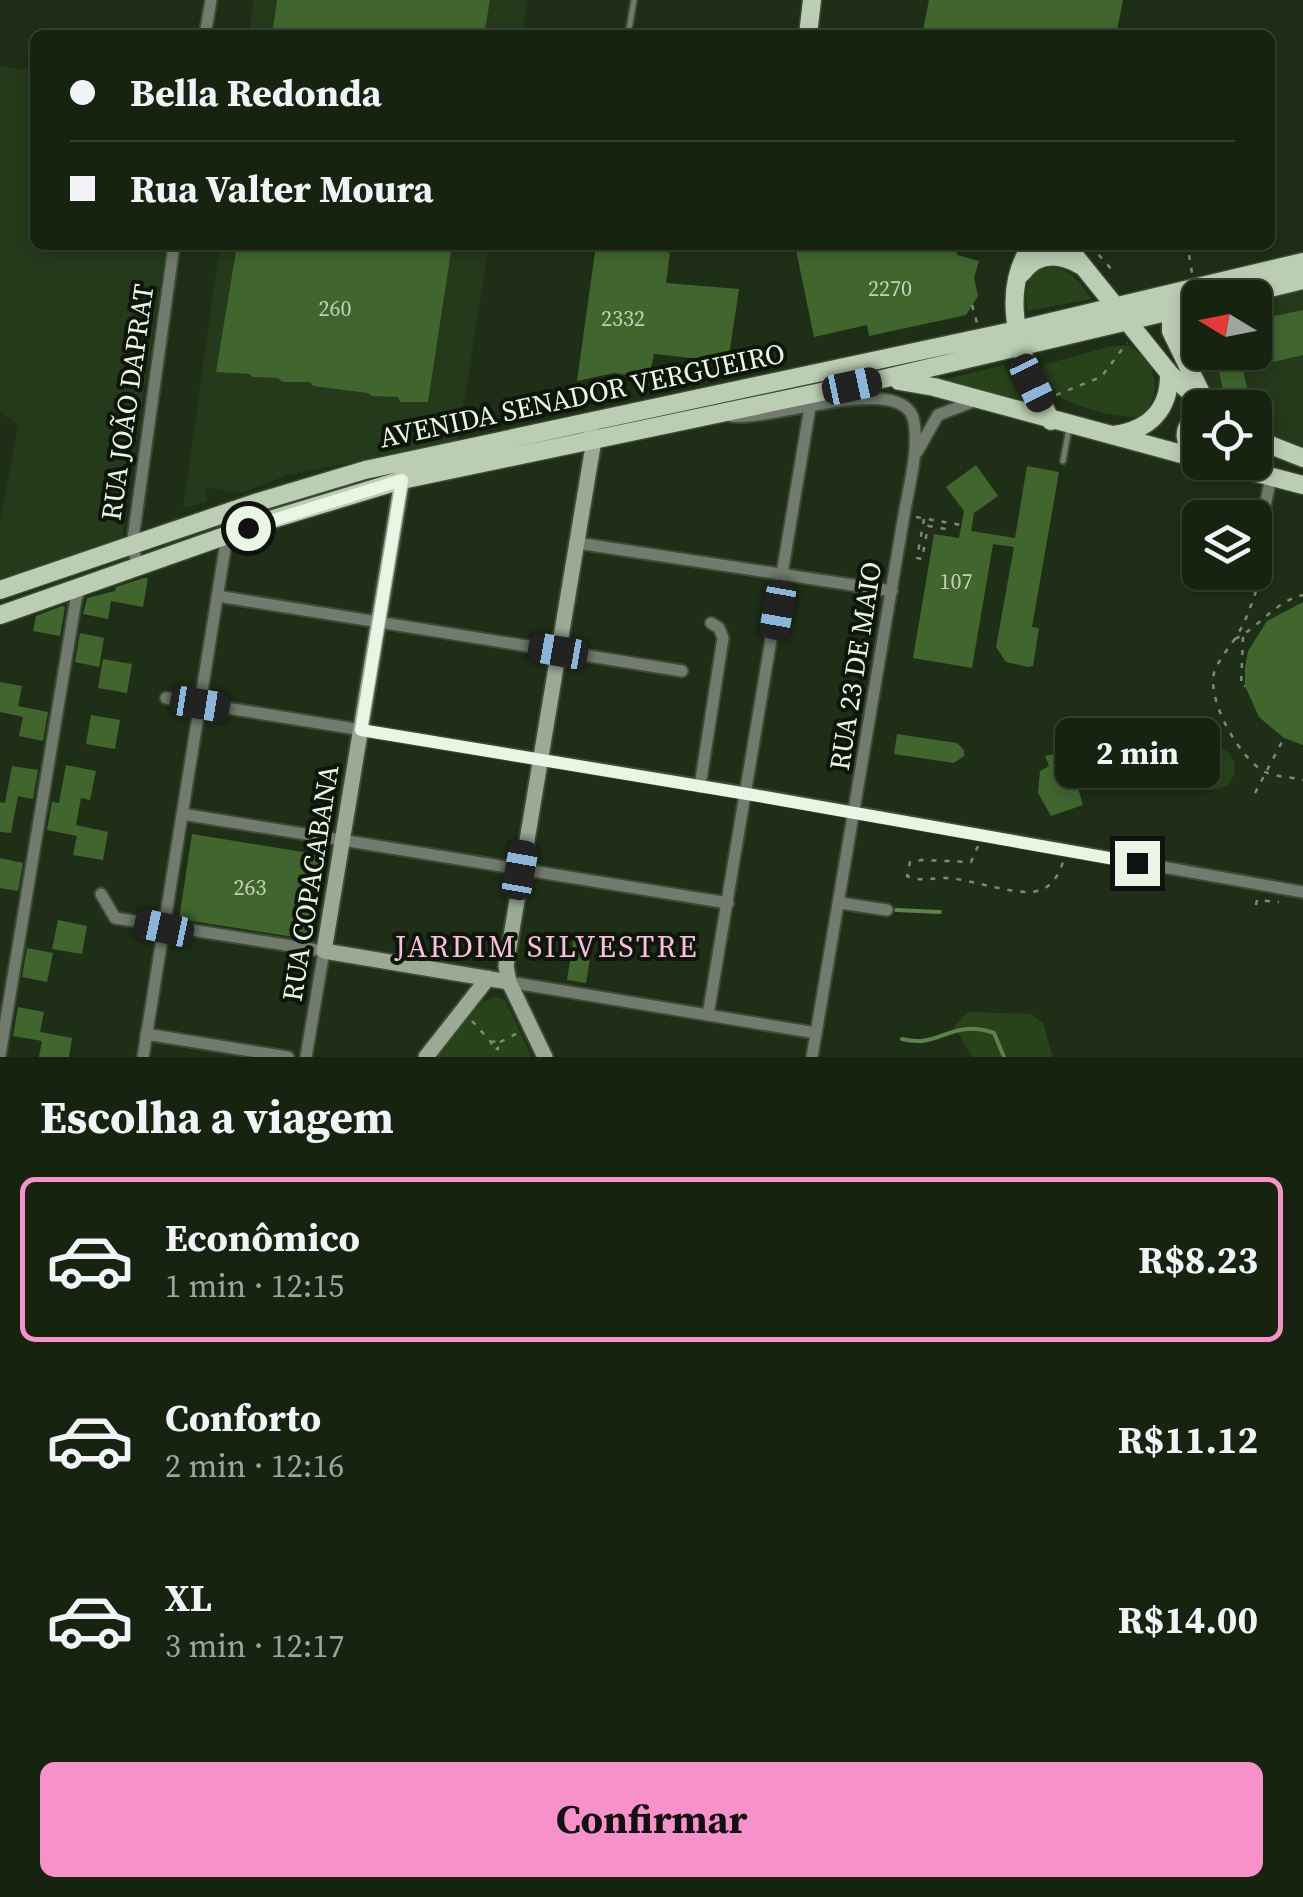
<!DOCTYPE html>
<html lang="pt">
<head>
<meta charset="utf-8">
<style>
  body { margin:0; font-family:"Source Serif 4",serif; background:#202b1a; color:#f1f3f6; height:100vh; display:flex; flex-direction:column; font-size:38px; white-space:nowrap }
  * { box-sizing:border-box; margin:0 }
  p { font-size:32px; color:#9ea49f }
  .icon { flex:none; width:55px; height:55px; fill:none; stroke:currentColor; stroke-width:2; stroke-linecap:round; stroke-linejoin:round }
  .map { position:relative; height:1057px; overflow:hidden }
  .sheet { display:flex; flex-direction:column; background:#172311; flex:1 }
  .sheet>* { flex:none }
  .banner { position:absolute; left:30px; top:30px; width:1245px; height:220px; border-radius:15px; box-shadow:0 5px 15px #0003,0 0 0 2px #364031; display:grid; align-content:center; height:220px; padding:0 40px; background:#172311 }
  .needle { width:65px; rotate:280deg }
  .fabs { position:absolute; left:1182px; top:280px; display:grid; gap:20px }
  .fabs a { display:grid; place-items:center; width:90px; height:90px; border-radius:15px; background:#172311; box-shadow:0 5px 15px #0003,0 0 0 2px #364031; font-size:50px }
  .end { position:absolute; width:45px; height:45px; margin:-22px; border:12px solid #eaf5e5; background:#111; box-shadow:0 0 0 5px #111 }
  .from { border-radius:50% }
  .bubble { position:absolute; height:70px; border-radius:15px; background:#172311; box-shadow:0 5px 15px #0003,0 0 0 2px #364031; font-size:32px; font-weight:700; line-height:70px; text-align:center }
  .car { position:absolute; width:30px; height:60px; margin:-30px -15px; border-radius:12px; box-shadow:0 0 8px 2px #0007; background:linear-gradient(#222 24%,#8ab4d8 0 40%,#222 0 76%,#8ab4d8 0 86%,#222 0) }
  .banner b { display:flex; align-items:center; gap:35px; height:95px; font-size:38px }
  .banner b+b { border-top:2px solid #364031 }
  .banner i { width:25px; height:25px; background:#f1f3f6 }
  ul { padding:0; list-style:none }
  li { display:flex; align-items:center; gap:30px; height:165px; margin:0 20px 15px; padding:0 20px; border:5px solid transparent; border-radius:15px }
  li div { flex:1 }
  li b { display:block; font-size:38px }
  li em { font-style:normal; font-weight:700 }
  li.on { border-color:#f890ca }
  li>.icon { width:90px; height:90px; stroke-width:1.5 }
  h2 { padding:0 40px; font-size:45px; line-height:120px }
  .cta { display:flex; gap:20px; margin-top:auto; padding:20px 40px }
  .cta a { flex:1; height:115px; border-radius:15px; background:#f890ca; color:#111; font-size:40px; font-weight:700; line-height:115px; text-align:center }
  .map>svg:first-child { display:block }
  .built { fill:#25391b }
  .green { fill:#28421a }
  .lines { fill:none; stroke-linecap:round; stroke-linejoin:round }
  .stream { stroke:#5d834a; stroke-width:4 }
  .building { fill:#40662e }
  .lane-casing { stroke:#3b4b34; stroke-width:9 }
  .street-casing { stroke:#3b4b34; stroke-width:15 }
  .secondary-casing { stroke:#3b4b34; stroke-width:19 }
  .primary-casing { stroke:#3b4b34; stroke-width:21 }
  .path { stroke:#7d8b76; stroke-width:2.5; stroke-dasharray:5 8; stroke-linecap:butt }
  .lane { stroke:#727b6e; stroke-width:5 }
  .street { stroke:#727b6e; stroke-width:11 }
  .secondary { stroke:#9ba995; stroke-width:15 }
  .primary { stroke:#bbcdb3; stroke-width:18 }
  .route { stroke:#eaf5e5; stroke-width:12 }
  .labels { text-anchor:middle; stroke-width:8; stroke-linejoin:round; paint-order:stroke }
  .number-label { font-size:22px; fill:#c0d1b7 }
  .street-label { font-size:28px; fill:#eaf5e5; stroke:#0e150a }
  .neighbourhood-label { font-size:30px; letter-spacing:2.5px; fill:#fbbfde; stroke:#0e150a }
</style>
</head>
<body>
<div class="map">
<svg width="1303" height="1057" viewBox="0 0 1303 1057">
  <rect width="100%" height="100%" fill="#1f2f17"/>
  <path class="built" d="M254,0h273l-5,35h-273z
    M0,66l35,5v116l-14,-1 14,3v56h131l-45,300 -121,39v-63l18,-95 -18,-15z
    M220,245h269l-31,196 -170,34 -45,17 -9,1 -29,-6 2,15 -24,6z
    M1303,288v159l-48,-20v-19l-33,-3 -19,-25 -27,-58 24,-11v41h55v-53z"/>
  <path class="green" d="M1049,264c21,5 30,18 43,35l-64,12c-6,-21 0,-40 21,-47z
    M1128,345c29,18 35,43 16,70 -19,7 -69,-8 -87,-20 -10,-8 -13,-17 -15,-28l4,-3 62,-17z
    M1004,365l18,34 -79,-19z
    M1160,719l18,39 -55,26 -18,-39z
    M1191 768a22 22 0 1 1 44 0a22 22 0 1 1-44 0Z
    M495,997l10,3 27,57h-94l44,-55z
    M969,1012l62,2 12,9 10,34h-81l-18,-31z"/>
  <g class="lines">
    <path class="stream" d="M896,910l44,2
      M902,1039c38,10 48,-21 92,-6l10,24"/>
  </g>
  <path class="building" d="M277,0h213l-6,35h-212z
    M929,0h194l-7,35h-194z
    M237,245h215l-24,157h-28l-2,-5 -26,-1 -4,-3 -55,-7 -3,-4h-28l-4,-4 -26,-1 -2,-3 -34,-2z
    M596,245l52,2 22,6 -4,30 73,6 -11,73 -74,-8 -5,24 -35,-5 -37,8z
    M795,245h160l2,10 22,6 -5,17 4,18 -12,19 -97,21 -2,-11 -53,12z
    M1303,310v45l-60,14 8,39h-21l-14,-16 7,-2 -8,-38h40v-32z
    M976,465l22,31 -24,17 -3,18 44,7 12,-72 32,6 -27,155 7,1 -6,38 -4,1 -23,-5 -10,-15 18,-100 -21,-3 -21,124 -59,-10 21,-124 25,4 5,-27 -18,-24z
    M144,578h4l-5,29 -32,-6 -3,18 -25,-5 4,-16 28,-7 1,-4z
    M1303,602v143l-19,-7 -25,-21 -14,-31v-18l3,-17 19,-30z
    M62,606l3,1 -5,29 -27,-5 3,-15z
    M80,633l24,5 -5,29 -24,-5z
    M103,659l29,5 -5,29 -29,-5z
    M0,682l22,4 -4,20 30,6 -5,29 -24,-5 4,-19 -23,-5z
    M91,715l29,5 -5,29 -29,-5z
    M897,734l60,9 7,7v6l-10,7 -60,-9z
    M1067,751l16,54 -32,11 -13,-23 2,-22 9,-5 -4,-10z
    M66,765l30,6 -6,29 -9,-2 -5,27 32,7 -5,28 -30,-5 4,-19 -30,-6 5,-28 7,1z
    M12,766l26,4 -5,29 -15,-3 -7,37 -11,-1v-30l5,1z
    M192,834l129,21 -14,84 -128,-20z
    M0,858l23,5 -5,28 -18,-3z
    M58,920l29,6 -5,28 -30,-5z
    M574,936l19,3 -7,44 -19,-3z
    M27,948l26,5 -6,29 -25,-5z
    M18,1007l26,5 -4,20 32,6 -3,19h-30l3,-16 -29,-5z"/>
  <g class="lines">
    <defs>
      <path id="lane" d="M628,35l6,-35
        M1063,461l6,-33"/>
      <path id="street" d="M205,35l6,-35
        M731,416c36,7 175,-47 183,6 5,29 -5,64 -10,93l-92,542
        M917,452l21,-37 36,-14
        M577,543l315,48
        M1255,558l16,-82
        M138,565l-6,-19 42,-301
        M1252,573v-1
        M217,596l465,75
        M166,698l581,95 556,99
        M700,786l23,-148 -4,-10 -8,-5
        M182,814l546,89
        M101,894l14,24 209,33 -18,106
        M840,903l47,7
        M509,982l307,51
        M708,1015l102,-608
        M146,1034l142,23
        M0,1055l76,-456 5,-12
        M143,1057l84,-521"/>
      <path id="secondary" d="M402,480l-78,471 185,31
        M426,1057l62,-79
        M545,1057l-36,-75 -3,-16 88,-526 -3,-8"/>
      <path id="primary" d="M808,35l4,-35
        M1032,245c-38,53 -6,126 19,176
        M1066,245l103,128 38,35
        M1022,273c16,-22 38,-20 60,-7
        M1228,298l75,-18
        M1177,309l-6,10v12l33,68
        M899,381l35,6 266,72
        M1114,435c35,-5 56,-25 55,-62
        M1255,439l48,19
        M1199,459c-16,-14 -20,-32 1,-43
        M1215,462l88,23
        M0,590l258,-88 107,-32 652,-140 286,-68
        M0,615l270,-95 132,-40 476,-100 322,-76"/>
    </defs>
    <use href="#lane" class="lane-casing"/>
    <use href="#street" class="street-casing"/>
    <use href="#secondary" class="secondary-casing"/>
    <use href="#primary" class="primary-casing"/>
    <path class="path" d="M1090,245l24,27
      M1189,255l3,18
      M972,305l5,18
      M1056,395l45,-18 26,-34
      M916,517l45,8
      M924,519l-7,39 5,1 6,-33 18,3 1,-6
      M1256,591c-5,15 -10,29 -18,43 -8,13 -19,24 -24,39 -7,28 26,86 51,99 10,5 27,5 38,8
      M1243,637l-2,49h4
      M1235,639c26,-13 39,-37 68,-44
      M1255,793l29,-55
      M978,846l-7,16 -49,-2 -12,2 -3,14c13,6 25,2 39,2 27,1 73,20 95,12 13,-5 19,-18 23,-31
      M1256,905l1,-5 22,2
      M472,1021l19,21 1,7h6v-8l-7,1
      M500,1042l20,-10"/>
    <use href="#lane" class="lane"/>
    <use href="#street" class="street"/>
    <use href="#secondary" class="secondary"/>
    <use href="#primary" class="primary"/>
  </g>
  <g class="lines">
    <path class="route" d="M248,528l154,-48 -41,250 386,64 390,69"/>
  </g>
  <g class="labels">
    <g class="number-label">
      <text x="890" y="296">2270</text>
      <text x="335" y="316">260</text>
      <text x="623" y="326">2332</text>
      <text x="956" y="589">107</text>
      <text x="250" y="895">263</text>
    </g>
    <g class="street-label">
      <text transform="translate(582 395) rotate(-12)" y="10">AVENIDA SENADOR VERGUEIRO</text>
      <text transform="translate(127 402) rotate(-82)" y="10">RUA JOÃO DAPRAT</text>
      <text transform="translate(855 666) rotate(-81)" y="10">RUA 23 DE MAIO</text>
      <text transform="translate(310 883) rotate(-81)" y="10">RUA COPACABANA</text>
    </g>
    <g class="neighbourhood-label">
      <text x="547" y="957">JARDIM SILVESTRE</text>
    </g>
  </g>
</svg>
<div class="fabs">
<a><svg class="needle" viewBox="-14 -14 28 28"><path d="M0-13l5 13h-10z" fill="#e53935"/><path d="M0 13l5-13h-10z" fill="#9ea49f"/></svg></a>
<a><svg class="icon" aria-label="locate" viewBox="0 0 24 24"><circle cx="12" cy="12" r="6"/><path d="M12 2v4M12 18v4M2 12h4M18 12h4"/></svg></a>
<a><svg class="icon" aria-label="layers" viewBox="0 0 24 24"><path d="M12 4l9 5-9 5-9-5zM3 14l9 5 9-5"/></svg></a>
</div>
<i class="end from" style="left:248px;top:528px"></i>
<i class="end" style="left:1137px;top:863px"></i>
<div class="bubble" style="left:1055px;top:718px;width:165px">2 min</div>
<i class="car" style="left:1032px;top:383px;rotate:154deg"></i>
<i class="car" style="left:852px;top:386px;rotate:78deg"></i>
<i class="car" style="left:778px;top:610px;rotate:190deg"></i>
<i class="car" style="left:558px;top:651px;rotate:280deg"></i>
<i class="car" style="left:200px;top:704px;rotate:99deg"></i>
<i class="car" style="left:520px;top:870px;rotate:10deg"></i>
<i class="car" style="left:164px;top:928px;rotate:282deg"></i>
<div class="banner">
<b><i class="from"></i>Bella Redonda</b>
<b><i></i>Rua Valter Moura</b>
</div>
</div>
<section class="sheet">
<h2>Escolha a viagem</h2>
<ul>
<li class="on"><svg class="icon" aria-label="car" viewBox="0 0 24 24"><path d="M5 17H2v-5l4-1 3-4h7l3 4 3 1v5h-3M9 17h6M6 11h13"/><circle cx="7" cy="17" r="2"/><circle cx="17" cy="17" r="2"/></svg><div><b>Econômico</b><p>1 min · 12:15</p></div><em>R$8.23</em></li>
<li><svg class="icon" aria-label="car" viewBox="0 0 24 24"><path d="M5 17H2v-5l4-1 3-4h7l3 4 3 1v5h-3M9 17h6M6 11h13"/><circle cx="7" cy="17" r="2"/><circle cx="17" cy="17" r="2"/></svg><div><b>Conforto</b><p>2 min · 12:16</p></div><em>R$11.12</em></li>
<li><svg class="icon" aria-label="car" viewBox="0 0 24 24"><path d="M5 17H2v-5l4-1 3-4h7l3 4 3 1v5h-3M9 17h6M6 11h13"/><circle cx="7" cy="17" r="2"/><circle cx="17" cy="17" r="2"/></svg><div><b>XL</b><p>3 min · 12:17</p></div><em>R$14.00</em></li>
</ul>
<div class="cta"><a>Confirmar</a></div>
</section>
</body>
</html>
